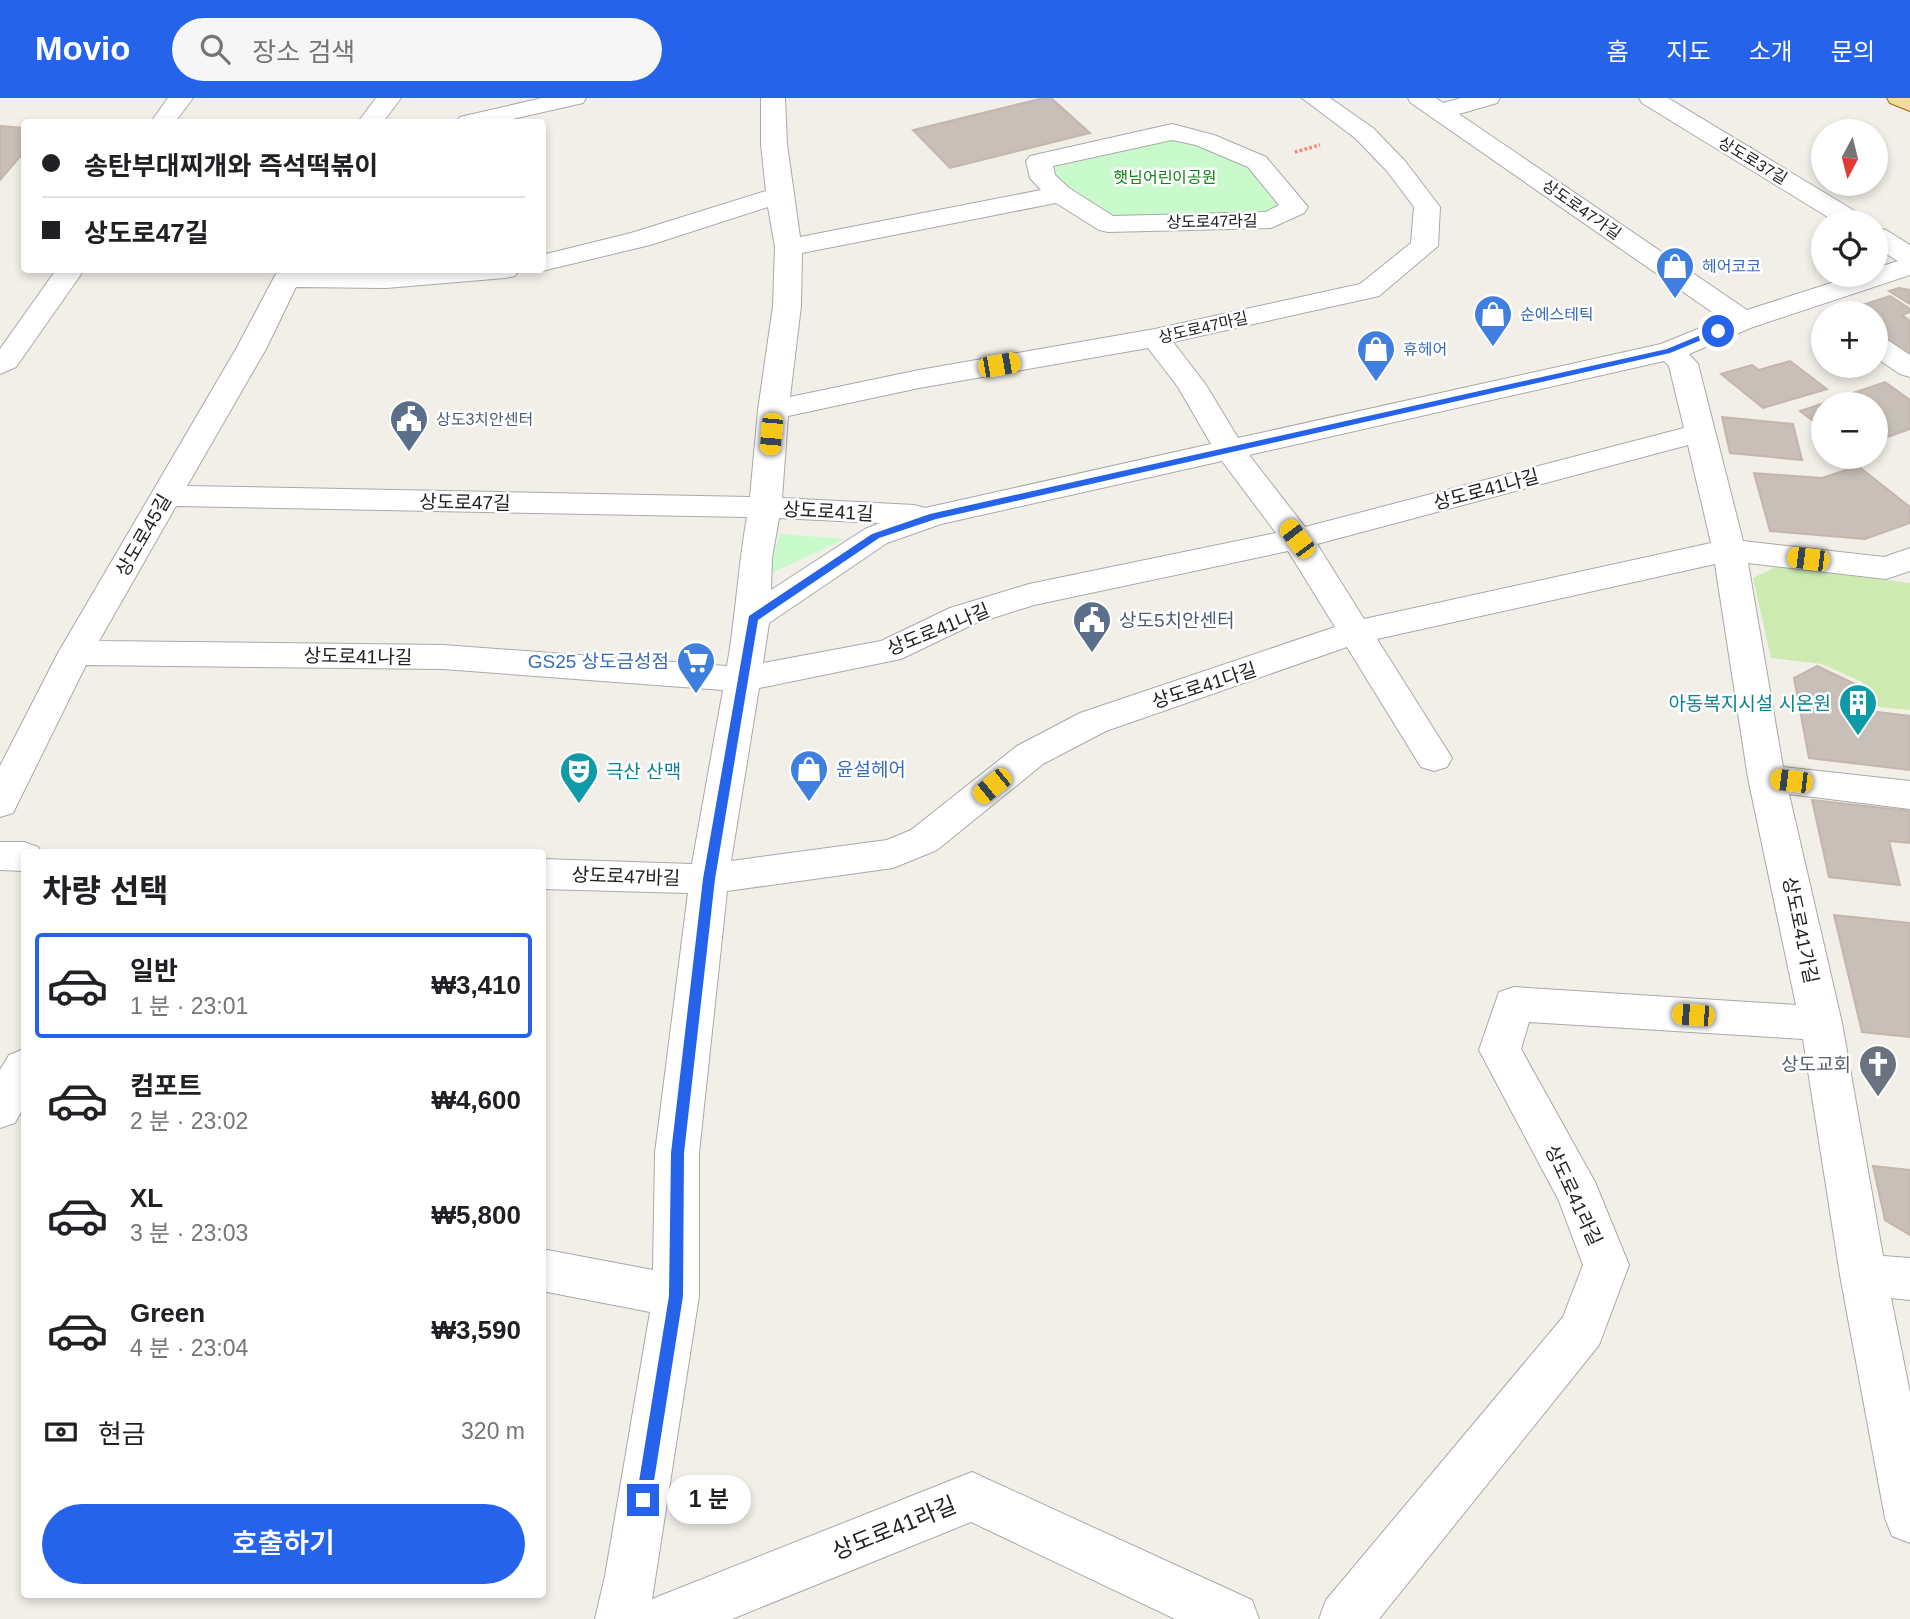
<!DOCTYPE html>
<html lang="ko">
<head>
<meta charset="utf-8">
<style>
  body { margin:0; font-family:Helvetica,"Noto Sans KR",sans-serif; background:#f6f6f6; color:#202124; height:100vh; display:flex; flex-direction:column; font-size:26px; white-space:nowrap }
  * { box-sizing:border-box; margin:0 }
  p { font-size:23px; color:#757577 }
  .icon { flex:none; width:38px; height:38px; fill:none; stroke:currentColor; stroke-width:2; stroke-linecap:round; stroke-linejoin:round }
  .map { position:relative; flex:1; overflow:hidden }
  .details { position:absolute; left:21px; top:751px; width:525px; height:749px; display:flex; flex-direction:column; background:#fff; border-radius:7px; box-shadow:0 4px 10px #0003 }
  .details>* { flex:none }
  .top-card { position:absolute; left:21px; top:21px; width:525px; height:154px; border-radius:7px; box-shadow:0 4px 10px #0003; display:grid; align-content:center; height:154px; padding:0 21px; background:#fff }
  .needle { width:46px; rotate:187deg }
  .tools { position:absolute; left:1811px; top:21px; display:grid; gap:14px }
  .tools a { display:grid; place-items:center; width:77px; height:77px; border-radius:50%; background:#fff; box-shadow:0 4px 10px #0003; font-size:35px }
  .end { position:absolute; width:32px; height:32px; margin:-16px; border:9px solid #2563eb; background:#fff; box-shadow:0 0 0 4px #fff }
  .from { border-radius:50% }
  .bubble { position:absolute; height:49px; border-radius:24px; background:#fff; box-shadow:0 4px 10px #0003; font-size:23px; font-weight:600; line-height:49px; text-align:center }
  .car { position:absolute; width:21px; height:42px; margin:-21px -10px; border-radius:9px; box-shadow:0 0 5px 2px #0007; background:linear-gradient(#f5c518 24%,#345 0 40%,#f5c518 0 76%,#345 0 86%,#f5c518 0) }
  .top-card b { display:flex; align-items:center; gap:24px; height:66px; font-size:26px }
  .top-card b+b { border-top:2px solid #e0e0e0 }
  .top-card i { width:18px; height:18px; background:#202124 }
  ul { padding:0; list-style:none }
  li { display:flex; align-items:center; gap:21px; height:105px; margin:0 14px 10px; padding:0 7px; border:4px solid transparent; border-radius:7px }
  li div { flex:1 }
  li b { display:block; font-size:26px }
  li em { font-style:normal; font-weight:600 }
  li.selected { border-color:#2563eb }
  li>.icon { width:63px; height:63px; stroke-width:1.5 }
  h2 { padding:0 21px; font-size:32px; line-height:84px }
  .pay { display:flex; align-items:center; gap:18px; height:77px; padding:0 21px; font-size:26px }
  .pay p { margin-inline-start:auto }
  .action { display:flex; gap:14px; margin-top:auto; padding:14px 21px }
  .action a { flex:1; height:80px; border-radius:42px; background:#2563eb; color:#fff; font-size:28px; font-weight:600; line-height:80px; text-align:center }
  header { display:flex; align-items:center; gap:42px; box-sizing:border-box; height:98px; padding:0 35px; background:#2563eb; color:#fff }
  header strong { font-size:33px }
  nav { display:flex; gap:38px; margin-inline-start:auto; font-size:24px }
  .search { width:490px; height:63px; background:#f6f6f6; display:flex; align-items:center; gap:18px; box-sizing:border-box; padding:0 24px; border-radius:38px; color:#757577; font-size:26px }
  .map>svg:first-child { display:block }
  .grass { fill:#cdebb0 }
  .park { fill:#c8facc }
  .building { fill:#c7bfb8; stroke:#c4b6ab; stroke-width:2 }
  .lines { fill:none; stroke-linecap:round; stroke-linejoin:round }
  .minor-casing { stroke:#a9a9a9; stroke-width:2 }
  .major-casing { stroke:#a06b00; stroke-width:2 }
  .path { stroke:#fa8072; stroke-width:3.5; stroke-dasharray:2.5 2.5; stroke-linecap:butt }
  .minor { fill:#fff; fill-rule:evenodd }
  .major { fill:#fcd6a4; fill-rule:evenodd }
  .route { fill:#2563eb }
  .labels { text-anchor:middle; stroke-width:5; stroke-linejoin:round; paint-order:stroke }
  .far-street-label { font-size:16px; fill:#222; stroke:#fff }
  .far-park-label { font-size:16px; fill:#0c8416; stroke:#fff }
  .far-shop-label { font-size:16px; fill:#366cbe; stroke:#fff; text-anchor:start }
  .far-service-label { font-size:16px; fill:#4e5e75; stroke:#fff; text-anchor:start }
  .street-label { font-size:19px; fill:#222; stroke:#fff }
  .service-label { font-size:19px; fill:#4e5e75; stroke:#fff; text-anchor:start }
  .shop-label { font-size:19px; fill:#366cbe; stroke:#fff; text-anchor:end }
  .culture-label { font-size:19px; fill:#0d838f; stroke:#fff; text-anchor:end }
  .worship-label { font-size:19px; fill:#5b616d; stroke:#fff; text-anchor:end }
  .near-street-label { font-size:23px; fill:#222; stroke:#fff }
</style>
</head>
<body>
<header>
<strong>Movio</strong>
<div class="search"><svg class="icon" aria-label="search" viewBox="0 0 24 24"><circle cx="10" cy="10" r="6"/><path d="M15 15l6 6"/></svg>장소 검색</div>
<nav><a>홈</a><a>지도</a><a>소개</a><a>문의</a></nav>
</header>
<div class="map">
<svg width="1910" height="1521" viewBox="0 0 1910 1521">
  <rect width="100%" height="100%" fill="#f2efe9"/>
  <path class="grass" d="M1775,469l135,16v127l-41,-4 -7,-24 -40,-18 -51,-6 -18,-80z"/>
  <path class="park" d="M1166,35l75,26 51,46 -31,14 -152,1 -45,-26 -25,-33z
    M780,436l65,5 -78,36z"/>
  <path class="building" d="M1044,0h7l39,35 -140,35 -37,-38z
    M0,28l24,2v24l-24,28z
    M1899,190l11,2v14l-21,-13z
    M1890,198l20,13v3l-8,3 8,6v35l-34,-17v-26h-39z
    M1790,263l37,28 -64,19 -42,-34 31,-9 7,5z
    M1885,284l25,18v29l-34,12v-37h-52v25l-24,-18z
    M1722,319l71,7 9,36 -72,-7z
    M1858,368l52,41v16l-45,16 -95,-8 -16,-58 68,5z
    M1817,568l38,18 6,26 49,6v54l-101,-12 -15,-80z
    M1812,702l98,11v32l-21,-2 11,44 -71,-8z
    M1834,817l76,8v114l-48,-5z
    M1873,1068l37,4v65l-25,-15z"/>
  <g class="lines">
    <defs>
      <path id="minor" d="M168,0h25l-18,24h-24z
        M376,0h25l-18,24h-25z
        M542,0h44l-3,5 -84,19h-42l3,-5z
        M761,0h24l2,46 13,93 241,-47 -11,-12 -4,-17 4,-5 142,-32 42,11 52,22 42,50 -4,6 -33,15 -163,4 -9,-2 -43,-27 -254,50 -1,53 -11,91 129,-27 236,-41 205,-45 51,-41 3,-36 -27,-36 -32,-33 -53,-40h28l43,30 32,33 35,46 -2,39 -59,50 -206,46 33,43 32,53 423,-94 61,-25 -311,-216 -3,-5h28l7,5 18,-5h39l-3,5 -38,11 288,196 109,-35h20v-7l22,-7 -22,-13v-20l10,2 24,15v30l-157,52 -64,27 9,10 45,177 141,16 26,-9v23l-24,8 -138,-16 35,204 127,14v28l-121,-15 53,229 41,233 27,2v42l-19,-2 19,95v150l-18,-7 -7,-18 -45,-243 -37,-236 -274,-17 -8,27 74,133 34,83 -30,80 -220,274h-60l7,-19 237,-283 20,-52 -24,-64 -80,-151 20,-58 15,-5 282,18 -48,-227 -33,-214 -338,75 75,119 -5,9 -13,4 -13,-4 -74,-120 -241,84 -63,33 -106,86 -44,18 -166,23 -28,262v143l-47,303 320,-127 280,128 7,19h-84l-204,-97 -239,97h-137l10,-43 45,-264 -108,-21v-42l111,21 2,-117 33,-260 -146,-4v-30l150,5 31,-174 -280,-21 -357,-4 -73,148 -13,4v-51l58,-113 178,-304 42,-79h241l-4,6 -10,2 -119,10 -90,-1 -30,62 -79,137 563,11 8,-87 15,-104 2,-59 -7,-40 -118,38 -108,26 -7,-1h7v-15l89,-22 135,-42 -5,-47zM1172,42l24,5 52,22 31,38 -13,7 -153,4 -44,-28 -14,-13 -2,-9zM1148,250l30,39 33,57 -286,64 -11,-3 -132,-7 6,-82 131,-28zM1664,263l5,5 15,62 -379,99 -56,-72zM1688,347l23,98 -347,76 -47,-75zM1222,363l54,72 -247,51 -79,24 -69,33 -118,22 6,-40 118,-80 54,-19zM176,408l571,11c-9,49 -11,99 -20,149l-284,-21 -344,-4zM779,420l101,5 -15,6 -94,61 1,-32zM1288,453l47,76 -255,86 -63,33 -106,84 -24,10 -156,21 28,-173 142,-29 73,-35 60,-19z
        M1639,0h29l195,118 4,6h-31l-194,-119z
        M56,172h28l-68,97 -16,7v-25z
        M1876,238l10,3 24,16v22l-10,-3 -24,-16z
        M0,744h24l14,5 3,5h-17v19l-24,-1z
        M24,951v57l-9,17 -15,5v-58l9,-15z"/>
      <path id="major" d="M1887,0h23v13l-20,-8z"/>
    </defs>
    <use href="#minor" class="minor-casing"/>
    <use href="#major" class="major-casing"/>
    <path class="path" d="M1295,54l25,-7"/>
    <use href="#minor" class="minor"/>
    <use href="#major" class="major"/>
  </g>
  <path class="route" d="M1715,231l8,2 -53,22 -734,166 -57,19 -121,82 -43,259 -31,274 -1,143 -32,204 -2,5 -6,2 -5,-2 -2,-5 33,-204 2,-143 32,-274 46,-263 123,-82 58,-20 737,-165z"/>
  <defs>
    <symbol id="shop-pin" viewBox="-11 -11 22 30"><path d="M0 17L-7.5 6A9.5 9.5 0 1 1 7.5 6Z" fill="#3f7fe0" stroke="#fff"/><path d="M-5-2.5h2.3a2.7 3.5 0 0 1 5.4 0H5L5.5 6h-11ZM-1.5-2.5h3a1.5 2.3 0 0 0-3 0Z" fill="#fff"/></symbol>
    <symbol id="civic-pin" viewBox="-11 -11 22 30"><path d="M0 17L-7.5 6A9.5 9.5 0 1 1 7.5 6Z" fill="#5c6f8a" stroke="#fff"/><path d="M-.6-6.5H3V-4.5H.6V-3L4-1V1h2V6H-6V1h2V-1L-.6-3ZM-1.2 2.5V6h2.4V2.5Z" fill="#fff"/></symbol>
    <symbol id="supermarket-pin" viewBox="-11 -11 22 30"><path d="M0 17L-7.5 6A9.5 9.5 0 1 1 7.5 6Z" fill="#3f7fe0" stroke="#fff"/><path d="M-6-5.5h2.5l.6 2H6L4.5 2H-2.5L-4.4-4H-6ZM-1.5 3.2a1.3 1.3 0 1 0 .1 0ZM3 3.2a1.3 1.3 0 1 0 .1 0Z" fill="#fff"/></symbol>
    <symbol id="building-pin" viewBox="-11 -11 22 30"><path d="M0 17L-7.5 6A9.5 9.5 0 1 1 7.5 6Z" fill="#0f9aa8" stroke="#fff"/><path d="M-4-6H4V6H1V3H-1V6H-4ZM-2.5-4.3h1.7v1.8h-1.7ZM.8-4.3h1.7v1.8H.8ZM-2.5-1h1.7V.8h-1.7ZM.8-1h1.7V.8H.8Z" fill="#fff"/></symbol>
    <symbol id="theatre-pin" viewBox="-11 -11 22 30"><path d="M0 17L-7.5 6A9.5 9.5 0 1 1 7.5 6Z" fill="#0f9aa8" stroke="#fff"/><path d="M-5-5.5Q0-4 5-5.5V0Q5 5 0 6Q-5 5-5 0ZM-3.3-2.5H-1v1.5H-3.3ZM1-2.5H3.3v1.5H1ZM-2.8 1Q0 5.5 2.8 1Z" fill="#fff"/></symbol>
    <symbol id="church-pin" viewBox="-11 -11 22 30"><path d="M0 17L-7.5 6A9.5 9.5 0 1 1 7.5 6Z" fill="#6b7280" stroke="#fff"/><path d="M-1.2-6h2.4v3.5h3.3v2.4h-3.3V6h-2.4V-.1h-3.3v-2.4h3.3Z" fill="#fff"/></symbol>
  </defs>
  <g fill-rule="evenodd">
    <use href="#shop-pin" x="1653" y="146" width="44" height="60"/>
    <use href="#shop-pin" x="1471" y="194" width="44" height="60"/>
    <use href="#shop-pin" x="1354" y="229" width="44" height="60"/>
    <use href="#civic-pin" x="387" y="299" width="44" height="60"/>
    <use href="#civic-pin" x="1070" y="500" width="44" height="60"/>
    <use href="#supermarket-pin" x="674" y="541" width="44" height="60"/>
    <use href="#building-pin" x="1836" y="583" width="44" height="60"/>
    <use href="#shop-pin" x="787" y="649" width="44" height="60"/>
    <use href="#theatre-pin" x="557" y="651" width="44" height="60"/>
    <use href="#church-pin" x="1856" y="944" width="44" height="60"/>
  </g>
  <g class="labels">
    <g class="far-street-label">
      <text transform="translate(1753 62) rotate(31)" y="6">상도로37길</text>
      <text transform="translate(1582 111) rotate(35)" y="6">상도로47가길</text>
      <text transform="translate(1212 123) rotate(-1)" y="6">상도로47라길</text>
      <text transform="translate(1203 229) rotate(-13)" y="6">상도로47마길</text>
    </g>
    <g class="far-park-label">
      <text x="1165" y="85">햇님어린이공원</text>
    </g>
    <g class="far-shop-label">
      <text x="1702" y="174">헤어코코</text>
      <text x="1520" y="222">순에스테틱</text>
      <text x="1403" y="257">휴헤어</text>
    </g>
    <g class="far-service-label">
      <text x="436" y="327">상도3치안센터</text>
    </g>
    <g class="street-label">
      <text transform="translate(1486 391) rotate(-15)" y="7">상도로41나길</text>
      <text transform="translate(465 404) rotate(1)" y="7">상도로47길</text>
      <text transform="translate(828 413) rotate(3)" y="7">상도로41길</text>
      <text transform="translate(143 437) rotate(-60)" y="7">상도로45길</text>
      <text transform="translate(938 531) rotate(-22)" y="7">상도로41나길</text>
      <text transform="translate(358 558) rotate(1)" y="7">상도로41나길</text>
      <text transform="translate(1204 587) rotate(-18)" y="7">상도로41다길</text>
      <text transform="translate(626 778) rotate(2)" y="7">상도로47바길</text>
      <text transform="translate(1801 832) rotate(78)" y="7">상도로41가길</text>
      <text transform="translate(1574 1097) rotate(65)" y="7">상도로41라길</text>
    </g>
    <g class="service-label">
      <text x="1119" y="529">상도5치안센터</text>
    </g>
    <g class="shop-label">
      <text x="669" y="570">GS25 상도금성점</text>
      <text x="836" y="678" text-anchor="start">윤설헤어</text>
    </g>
    <g class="culture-label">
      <text x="1831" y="612">아동복지시설 시온원</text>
      <text x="606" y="680" text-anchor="start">극산 산맥</text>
    </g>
    <g class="worship-label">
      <text x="1851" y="973">상도교회</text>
    </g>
    <g class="near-street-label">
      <text transform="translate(894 1430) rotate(-22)" y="8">상도로41라길</text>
    </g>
  </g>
</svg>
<div class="tools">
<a><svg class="needle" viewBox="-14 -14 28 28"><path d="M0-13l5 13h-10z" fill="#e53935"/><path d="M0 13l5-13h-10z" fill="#757577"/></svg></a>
<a><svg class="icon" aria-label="locate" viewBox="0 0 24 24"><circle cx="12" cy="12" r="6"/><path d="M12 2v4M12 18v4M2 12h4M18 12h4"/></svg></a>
<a>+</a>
<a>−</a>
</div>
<i class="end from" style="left:1718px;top:233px"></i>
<i class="end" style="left:643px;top:1402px"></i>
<div class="bubble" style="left:667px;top:1377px;width:84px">1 분</div>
<i class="car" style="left:999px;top:267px;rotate:80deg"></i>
<i class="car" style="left:771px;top:336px;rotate:185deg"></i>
<i class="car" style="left:1297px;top:441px;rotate:323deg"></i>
<i class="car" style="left:1808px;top:461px;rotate:277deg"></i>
<i class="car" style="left:1791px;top:683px;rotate:277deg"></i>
<i class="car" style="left:992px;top:688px;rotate:231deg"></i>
<i class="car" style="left:1693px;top:917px;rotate:274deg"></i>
<div class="top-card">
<b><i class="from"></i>송탄부대찌개와 즉석떡볶이</b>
<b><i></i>상도로47길</b>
</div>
<section class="details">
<h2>차량 선택</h2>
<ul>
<li class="selected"><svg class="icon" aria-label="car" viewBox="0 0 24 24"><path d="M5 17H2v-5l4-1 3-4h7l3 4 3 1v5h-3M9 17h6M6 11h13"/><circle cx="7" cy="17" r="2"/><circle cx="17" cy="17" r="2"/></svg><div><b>일반</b><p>1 분 · 23:01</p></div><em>₩3,410</em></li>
<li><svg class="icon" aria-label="car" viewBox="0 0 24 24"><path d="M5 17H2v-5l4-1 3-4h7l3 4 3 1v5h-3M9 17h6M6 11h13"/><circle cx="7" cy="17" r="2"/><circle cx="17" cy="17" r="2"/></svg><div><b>컴포트</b><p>2 분 · 23:02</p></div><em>₩4,600</em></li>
<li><svg class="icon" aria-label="car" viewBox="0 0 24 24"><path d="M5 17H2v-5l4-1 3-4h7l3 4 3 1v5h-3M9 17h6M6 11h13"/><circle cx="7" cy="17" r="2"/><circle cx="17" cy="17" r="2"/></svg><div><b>XL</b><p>3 분 · 23:03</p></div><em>₩5,800</em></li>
<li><svg class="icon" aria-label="car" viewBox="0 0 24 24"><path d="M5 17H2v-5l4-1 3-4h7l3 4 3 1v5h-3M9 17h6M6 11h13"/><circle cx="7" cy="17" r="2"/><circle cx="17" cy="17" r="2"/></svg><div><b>Green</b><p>4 분 · 23:04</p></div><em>₩3,590</em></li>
</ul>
<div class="pay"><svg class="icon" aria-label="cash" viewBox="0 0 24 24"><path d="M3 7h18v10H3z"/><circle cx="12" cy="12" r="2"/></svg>현금<p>320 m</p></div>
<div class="action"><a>호출하기</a></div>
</section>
</div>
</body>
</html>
